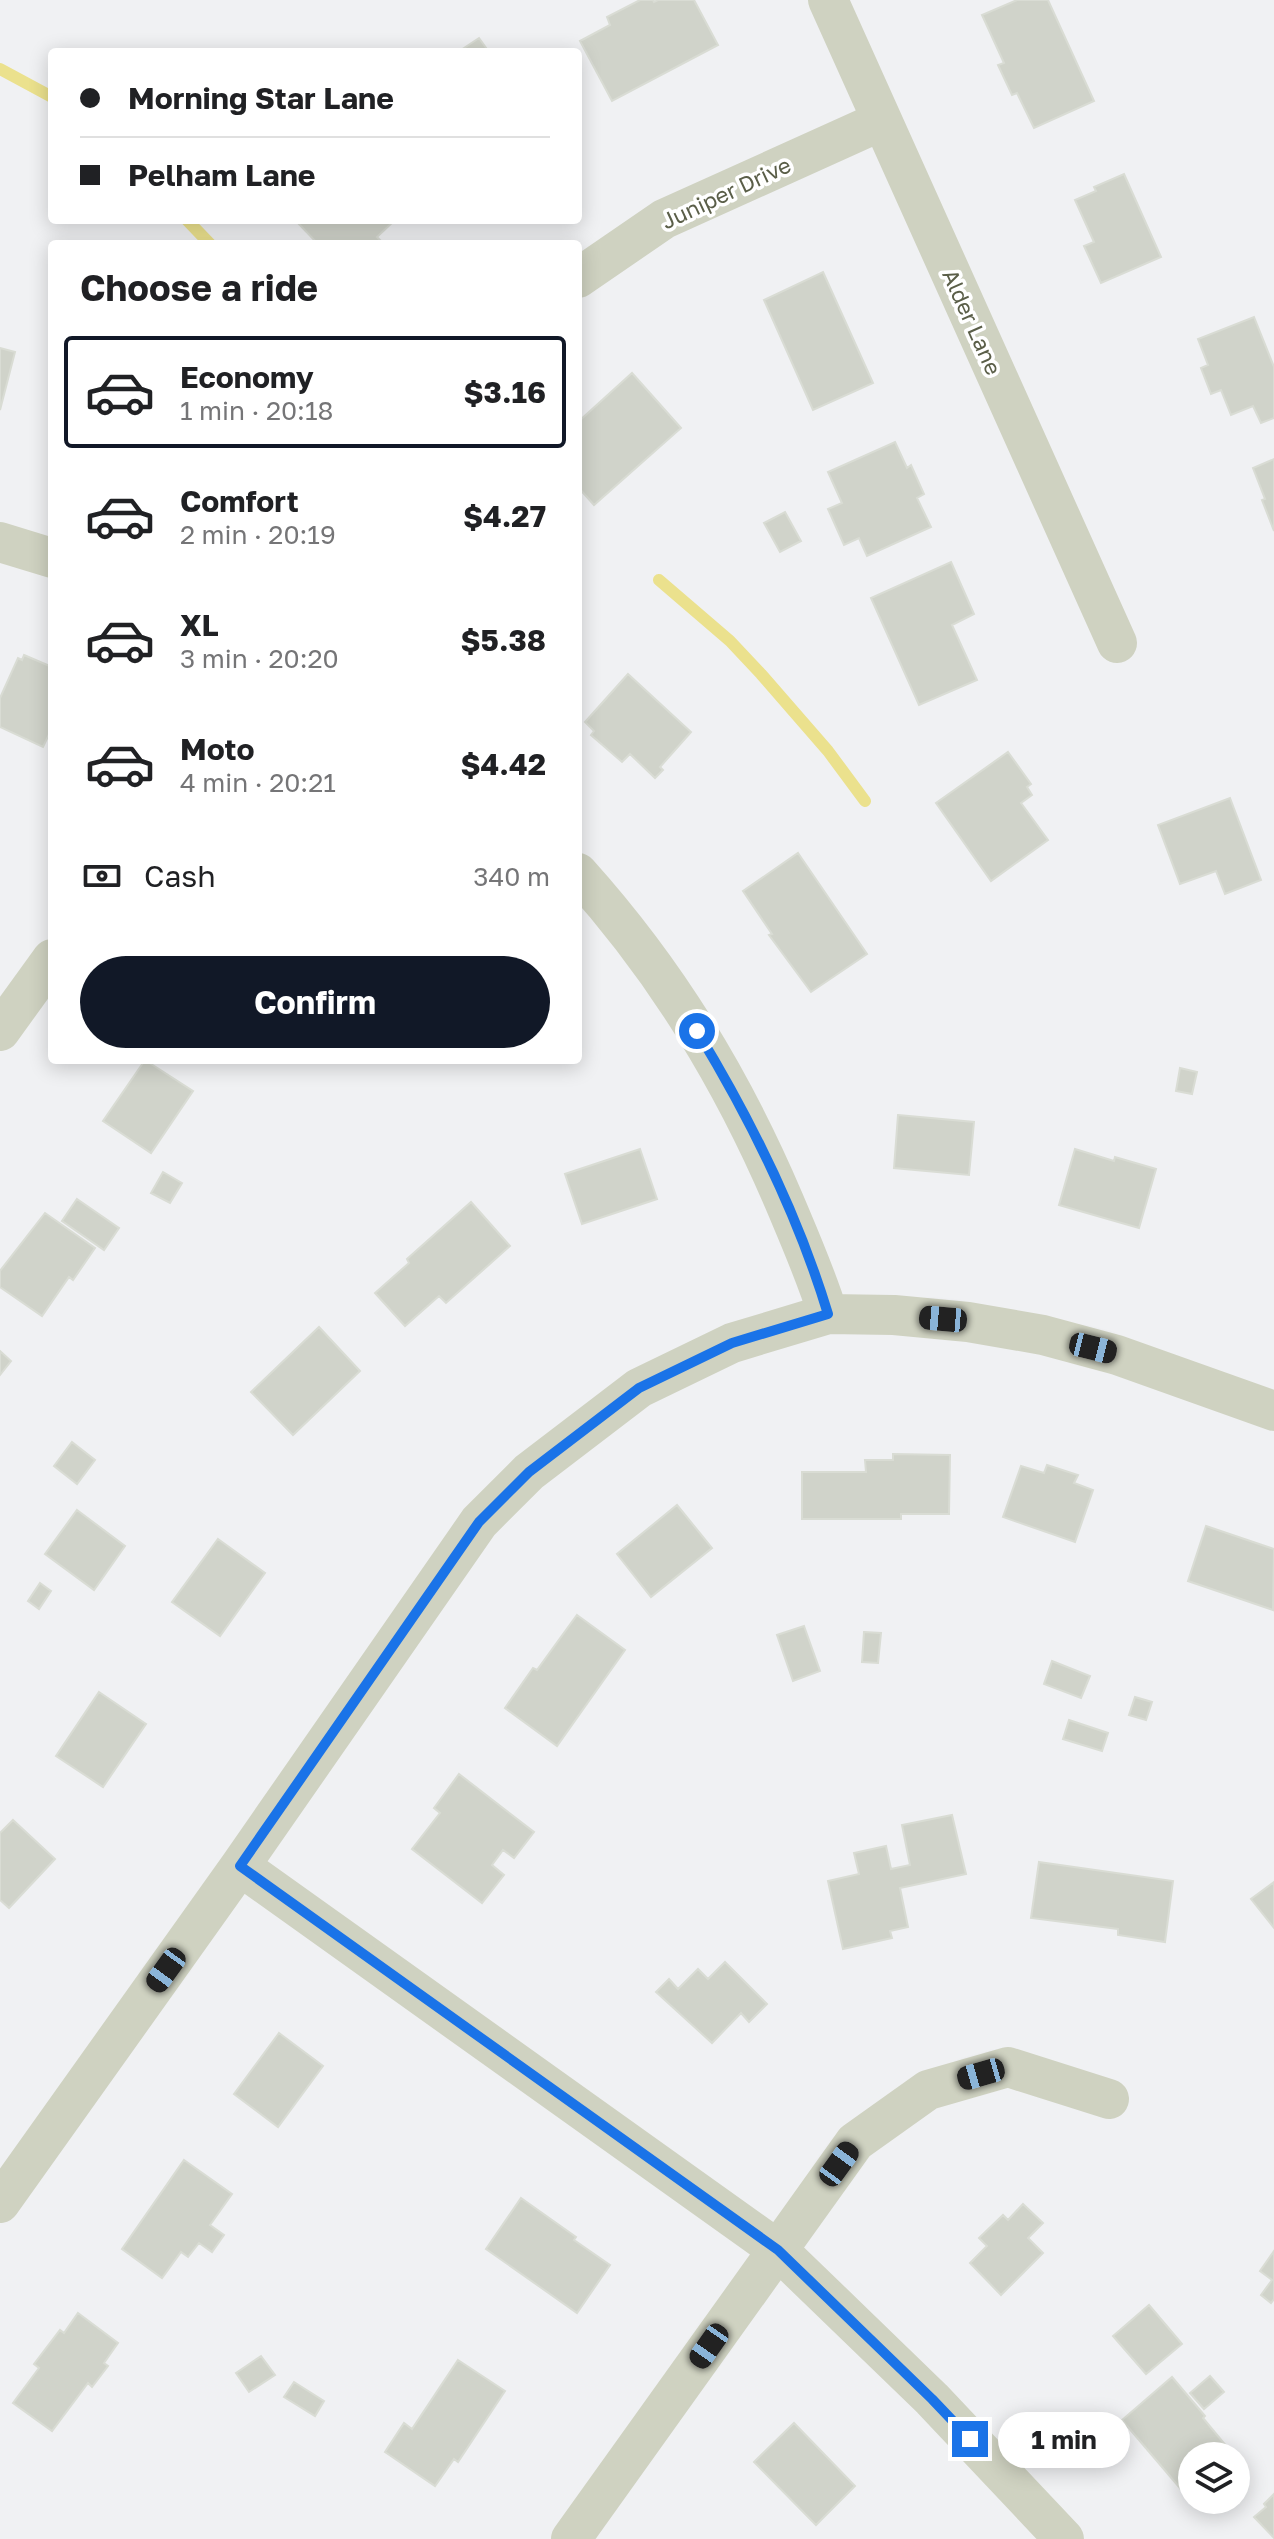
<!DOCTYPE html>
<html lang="en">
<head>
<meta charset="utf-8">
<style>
  body { margin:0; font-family:"Golos Text",sans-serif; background:#f2f2f2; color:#202124; height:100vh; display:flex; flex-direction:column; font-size:30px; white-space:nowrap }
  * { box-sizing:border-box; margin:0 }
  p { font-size:26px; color:#757577 }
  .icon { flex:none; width:44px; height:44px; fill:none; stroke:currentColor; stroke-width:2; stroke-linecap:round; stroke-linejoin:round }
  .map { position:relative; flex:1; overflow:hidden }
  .details { position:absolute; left:48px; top:240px; width:534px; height:824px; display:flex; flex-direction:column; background:#fff; border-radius:8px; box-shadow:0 4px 20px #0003 }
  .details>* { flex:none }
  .hud { position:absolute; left:48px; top:48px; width:534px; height:176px; border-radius:8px; box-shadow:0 4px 20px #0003; display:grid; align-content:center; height:176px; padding:0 32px; background:#fff }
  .fabs { position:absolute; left:1178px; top:2442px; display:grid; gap:16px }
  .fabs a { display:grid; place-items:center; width:72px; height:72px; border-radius:50%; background:#fff; box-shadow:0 4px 20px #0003; font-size:40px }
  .end { position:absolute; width:36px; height:36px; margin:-18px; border:10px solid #1a73e8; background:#fff; box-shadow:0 0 0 4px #fff }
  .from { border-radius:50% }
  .bubble { position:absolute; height:56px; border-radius:28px; background:#fff; box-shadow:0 4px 20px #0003; font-size:26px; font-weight:700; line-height:56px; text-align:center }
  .car { position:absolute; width:24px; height:48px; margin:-24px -12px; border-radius:10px; box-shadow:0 0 6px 2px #0007; background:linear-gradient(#222 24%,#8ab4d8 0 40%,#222 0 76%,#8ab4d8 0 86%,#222 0) }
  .hud b { display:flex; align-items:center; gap:28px; height:76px; font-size:30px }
  .hud b+b { border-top:2px solid #e0e0e0 }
  .hud i { width:20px; height:20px; background:#202124 }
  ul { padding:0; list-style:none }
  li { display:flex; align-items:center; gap:24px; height:112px; margin:0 16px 12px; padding:0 16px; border:4px solid transparent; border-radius:8px }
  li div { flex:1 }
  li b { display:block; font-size:30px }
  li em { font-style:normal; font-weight:700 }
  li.current { border-color:#111827 }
  li>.icon { width:72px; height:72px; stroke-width:1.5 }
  h2 { padding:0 32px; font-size:36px; line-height:96px }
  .pay { display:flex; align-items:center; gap:20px; height:88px; padding:0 32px; font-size:30px }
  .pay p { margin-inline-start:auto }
  .cta { display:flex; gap:16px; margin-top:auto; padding:16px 32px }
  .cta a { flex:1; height:92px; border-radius:48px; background:#111827; color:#fff; font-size:32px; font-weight:700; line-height:92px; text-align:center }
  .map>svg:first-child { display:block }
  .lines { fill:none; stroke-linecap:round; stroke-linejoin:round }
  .stream { stroke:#ebe18d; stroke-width:12 }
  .building { fill:#d0d3ca; stroke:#d9dcd4; stroke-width:2 }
  .minor { stroke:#cfd2c1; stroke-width:40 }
  .route { stroke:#1a73e8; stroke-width:10 }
  .labels { text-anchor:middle; stroke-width:7; stroke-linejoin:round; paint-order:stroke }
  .street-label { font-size:22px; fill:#5a5e48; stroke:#fff }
</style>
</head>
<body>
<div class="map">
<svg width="1274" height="2539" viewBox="0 0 1274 2539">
  <rect width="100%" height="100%" fill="#f0f1f3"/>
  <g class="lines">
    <path class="stream" d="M0,69l52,28
      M187,220l23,24
      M659,580l71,61 31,33 67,77 37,50"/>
  </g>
  <path class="building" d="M640,0h13l1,2 4,-2h36l24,45 -106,56 -32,-60 30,-16 -3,-8z
    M1017,0h31l46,101 -60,27 -17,-35 -5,2 -14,-30 6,-2 -22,-48z
    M479,38l10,14h-31z
    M1124,174l37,83 -60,26 -17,-37 10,-4 -19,-42 21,-9 -2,-4z
    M295,220h100l-18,17 7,7h-66z
    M823,272l50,111 -60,27 -49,-110z
    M1254,317l20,50v51l-13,5 -8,-17 -22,9 -10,-25 -10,4 -10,-26 7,-3 -10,-26z
    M0,348l15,4 -15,58z
    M632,373l49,55 -87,77 -16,-18v-65z
    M895,442l12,26 4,-3 13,29 -7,4 14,29 -64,29 -8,-18 -15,7 -16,-36 14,-6 -14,-31z
    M1274,459v72l-12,-31 3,-1 -12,-31z
    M785,512l16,29 -21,11 -16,-29z
    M951,562l23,52 -22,11 25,55 -58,25 -48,-107z
    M24,655l28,12v61l-9,19 -43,-20v-29l18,-40 4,2z
    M628,674l63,58 -31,35 3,3 -8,8 -25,-24 -8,8 -31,-27 3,-4 -9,-9z
    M1008,752l23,32 -4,3 5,8 -11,8 27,37 -57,41 -55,-78z
    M1230,798l31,82 -36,14 -9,-23 -36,13 -22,-59z
    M798,853l69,101 -56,38 -42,-57 3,-1 -29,-43z
    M145,1060l48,31 -42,62 -48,-32z
    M1180,1068l17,4 -5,22 -16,-3z
    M898,1115l76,7 -5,53 -75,-7z
    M640,1149l17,50 -75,25 -17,-50z
    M1075,1149l39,12 1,-4 41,12 -17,59 -80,-23z
    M163,1172l19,11 -12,20 -19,-10z
    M77,1199l42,29 -15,22 -42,-29z
    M471,1202l39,44 -64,57 -7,-7 -34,30 -30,-33 34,-30 -2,-4z
    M45,1213l50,35 -22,32 -4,-3 -27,39 -42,-29v-16z
    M319,1327l41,44 -67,64 -42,-43z
    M0,1351l11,10 -11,14z
    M72,1442l23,18 -18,24 -23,-18z
    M893,1454l57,1 -1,59h-48v5h-99v-47h64l-1,-12h28z
    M1047,1465l31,10 -4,8 19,7 -18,52 -72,-25 18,-51 23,7z
    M677,1505l35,43 -61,49 -34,-43z
    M77,1510l48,36 -31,44 -49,-36z
    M1206,1526l68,23 -1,61 -85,-29z
    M218,1539l47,34 -45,63 -48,-34z
    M40,1583l11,8 -12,18 -11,-8z
    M577,1615l48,35 -68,96 -52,-38 28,-40 4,2z
    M804,1626l16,45 -27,10 -16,-46z
    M864,1632l17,1 -3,30 -16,-1z
    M1052,1661l38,15 -9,22 -37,-14z
    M99,1692l47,32 -43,63 -47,-31z
    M1135,1697l17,5 -6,18 -17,-5z
    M1069,1720l39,13 -6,18 -39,-12z
    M459,1774l75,58 -20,26 -11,-8 -11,15 12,10 -22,28 -70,-54 28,-36 -6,-5z
    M952,1815l14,59 -66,14 8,39 -18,4 2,7 -49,11 -15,-68 31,-7 -5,-21 32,-7 5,23 19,-4 -8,-40z
    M13,1820l42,39 -46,49 -9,-8v-67z
    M1039,1862l134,19 -8,61 -47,-7v-6l-87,-11z
    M1274,1882v46l-23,-29z
    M725,1962l42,42 -18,18 -8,-9 -29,30 -56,-51 13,-13 9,10 20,-20 10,10z
    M279,2033l44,33 -45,61 -44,-33z
    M184,2160l48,34 -22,31 14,10 -12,17 -13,-9 -11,14 -7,-5 -19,26 -40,-29z
    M521,2198l55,39 -2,3 36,25 -33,48 -91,-64z
    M1023,2204l20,19 -15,15 15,15 -42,42 -31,-32 17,-17 -8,-8 24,-23 5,5z
    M1274,2251v48l-3,4 -10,-8 11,-15 -12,-9z
    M1149,2305l33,39 -36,30 -33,-38z
    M78,2313l40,30 -14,20 4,3 -16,21 -4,-4 -36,48 -39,-28 26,-35 -5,-4 26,-34 4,3z
    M261,2356l14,19 -26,17 -13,-19z
    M458,2360l47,31 -47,71 -4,-3 -19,27 -50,-34 19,-29 8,6z
    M1210,2376l14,16 -20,17 -14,-16z
    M1172,2377l33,39 -2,2 29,35 -3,3h-37v32l-7,6 -63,-74z
    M294,2382l30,19 -9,15 -31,-19z
    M794,2423l61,63 -39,39 -62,-63z
    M1274,2494v44l-20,-21 12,-10 -2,-3z"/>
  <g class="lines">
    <path class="minor" d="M828,0l289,643
      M578,278l86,-59 217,-98
      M0,542l52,16
      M578,873c89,99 154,206 206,328 16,38 32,74 44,113
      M0,1031l52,-72
      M240,1866l538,384 154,149 132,140
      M0,2203l240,-337 239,-344 50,-50 110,-84 93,-45 96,-29 66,1 74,7 75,13 74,20 157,56
      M571,2539l284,-397 73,-52 80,-23 101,32"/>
  </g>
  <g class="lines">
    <path class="route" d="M697,1031c54,89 101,184 131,283l-96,29 -93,45 -110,84 -50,50 -239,344 538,384 154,149 38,40"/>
  </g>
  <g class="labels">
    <g class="street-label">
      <text transform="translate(726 193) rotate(-25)" y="8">Juniper Drive</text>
      <text transform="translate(972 322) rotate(66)" y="8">Alder Lane</text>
    </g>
  </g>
</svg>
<div class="fabs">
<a><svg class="icon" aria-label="layers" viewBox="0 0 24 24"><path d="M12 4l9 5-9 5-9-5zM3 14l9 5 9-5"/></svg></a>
</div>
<i class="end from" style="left:697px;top:1031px"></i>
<i class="end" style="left:970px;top:2439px"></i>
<div class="bubble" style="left:998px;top:2412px;width:132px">1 min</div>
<i class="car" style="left:943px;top:1319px;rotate:275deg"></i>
<i class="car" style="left:1093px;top:1348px;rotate:104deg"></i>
<i class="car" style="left:166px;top:1970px;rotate:216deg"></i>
<i class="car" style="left:981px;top:2074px;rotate:254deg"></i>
<i class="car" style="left:839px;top:2164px;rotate:36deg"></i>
<i class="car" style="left:709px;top:2346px;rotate:215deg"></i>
<div class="hud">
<b><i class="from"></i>Morning Star Lane</b>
<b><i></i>Pelham Lane</b>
</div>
<section class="details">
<h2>Choose a ride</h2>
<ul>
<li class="current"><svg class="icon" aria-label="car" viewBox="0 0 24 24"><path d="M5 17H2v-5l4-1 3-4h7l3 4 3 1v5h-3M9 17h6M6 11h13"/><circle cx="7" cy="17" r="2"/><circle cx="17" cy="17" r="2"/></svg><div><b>Economy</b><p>1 min · 20:18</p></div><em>$3.16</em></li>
<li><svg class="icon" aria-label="car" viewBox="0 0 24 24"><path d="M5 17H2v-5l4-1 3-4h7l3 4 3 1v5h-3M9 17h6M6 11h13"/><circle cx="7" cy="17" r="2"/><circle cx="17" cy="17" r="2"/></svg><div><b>Comfort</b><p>2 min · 20:19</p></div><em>$4.27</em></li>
<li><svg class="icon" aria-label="car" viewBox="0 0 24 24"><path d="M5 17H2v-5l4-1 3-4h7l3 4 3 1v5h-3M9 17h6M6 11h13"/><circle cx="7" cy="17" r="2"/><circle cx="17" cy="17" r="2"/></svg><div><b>XL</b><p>3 min · 20:20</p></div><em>$5.38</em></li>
<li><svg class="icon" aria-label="car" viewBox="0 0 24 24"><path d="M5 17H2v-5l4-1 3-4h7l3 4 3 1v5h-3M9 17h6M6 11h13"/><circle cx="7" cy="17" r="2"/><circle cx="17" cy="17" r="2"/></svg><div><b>Moto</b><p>4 min · 20:21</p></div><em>$4.42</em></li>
</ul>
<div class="pay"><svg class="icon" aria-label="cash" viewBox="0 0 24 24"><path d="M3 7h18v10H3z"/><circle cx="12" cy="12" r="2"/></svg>Cash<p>340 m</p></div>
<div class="cta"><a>Confirm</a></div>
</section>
</div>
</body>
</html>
